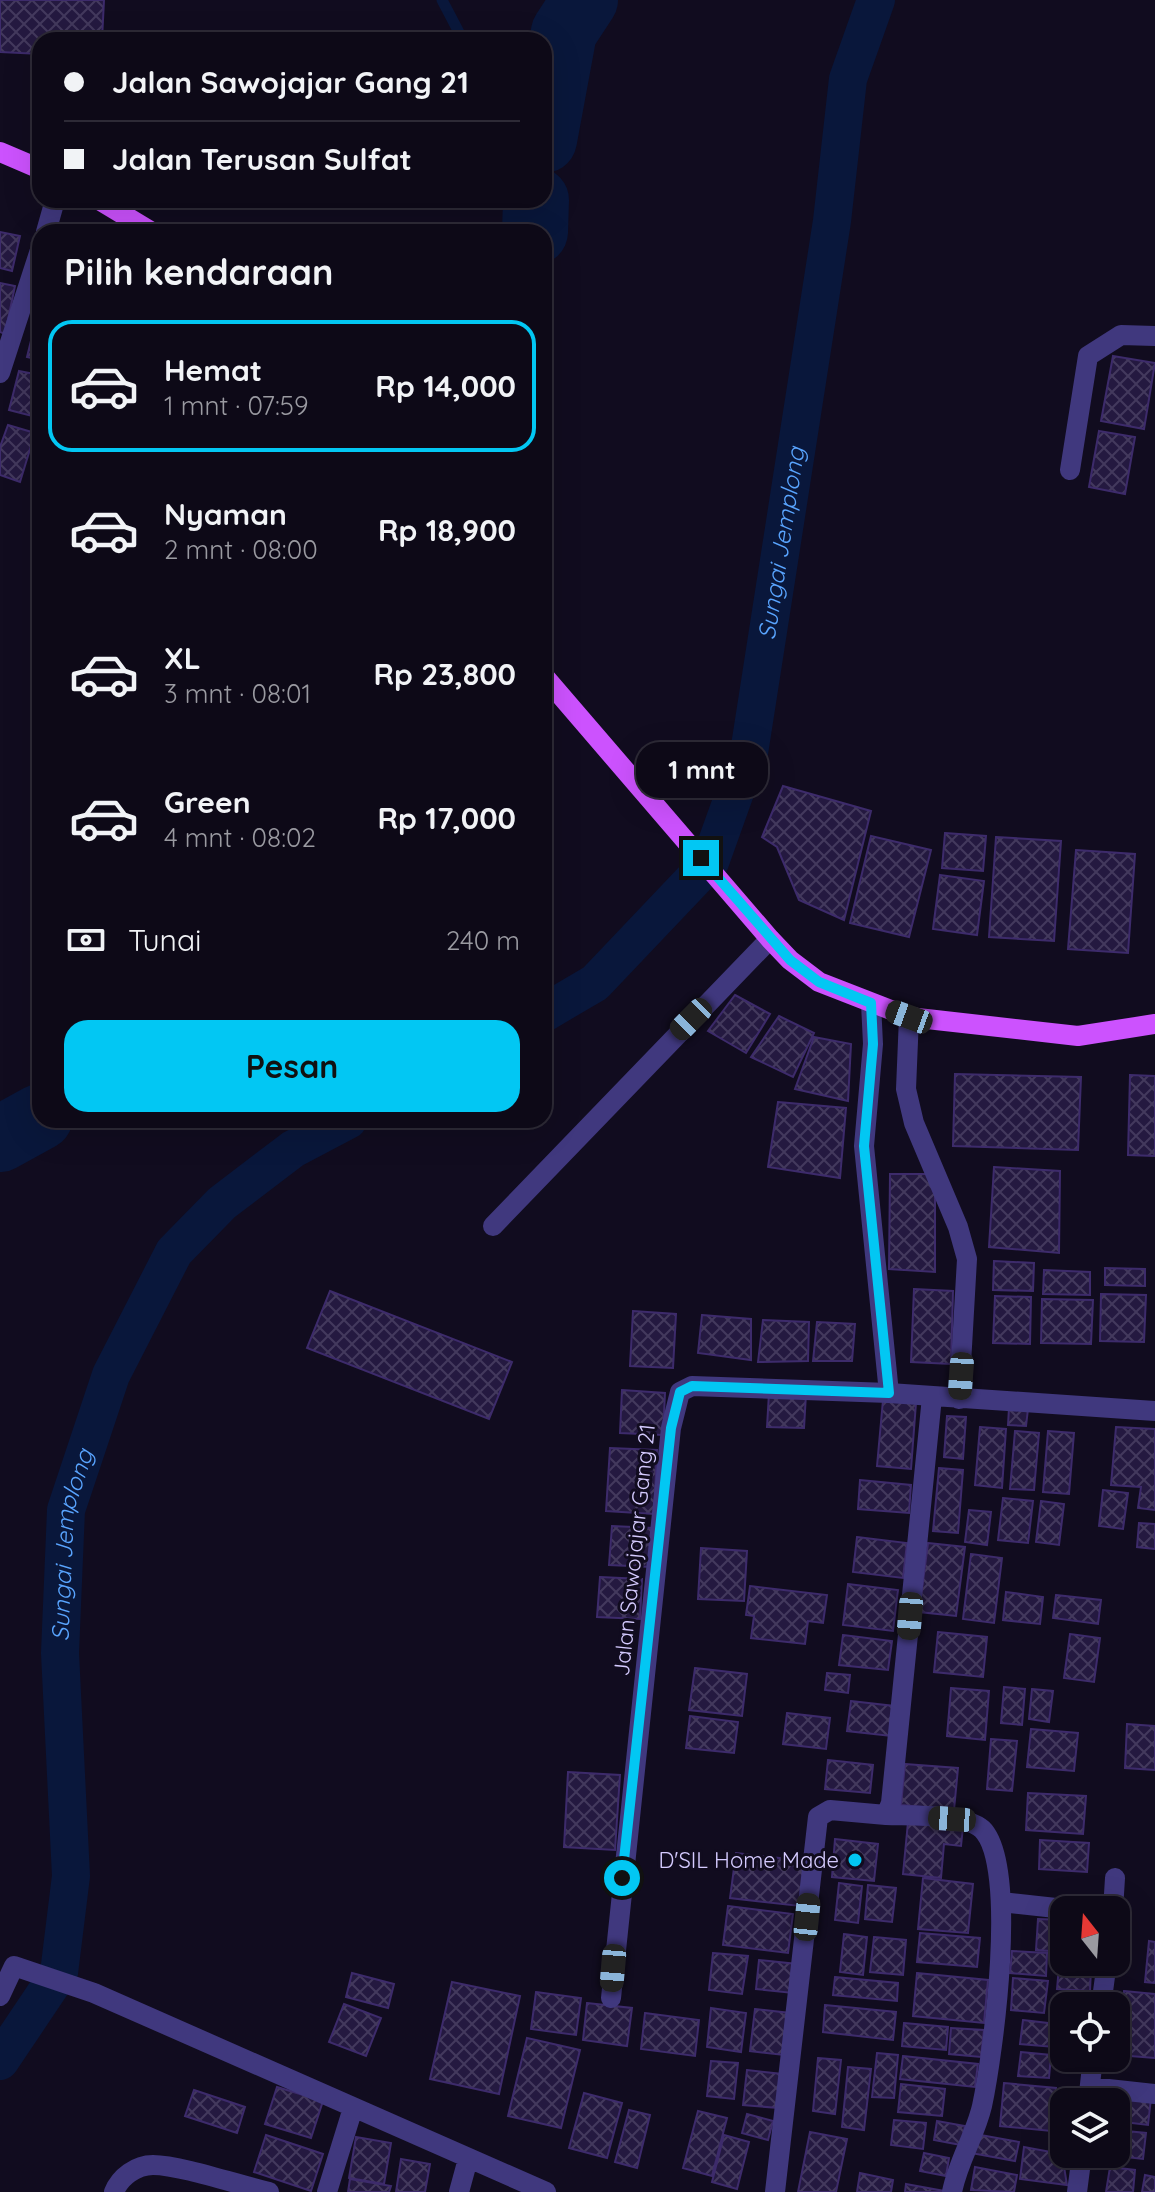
<!DOCTYPE html>
<html lang="id">
<head>
<meta charset="utf-8">
<style>
  body { margin:0; font-family:Quicksand,sans-serif; background:#161220; color:#f1f3f6; height:100vh; display:flex; flex-direction:column; font-size:30px; white-space:nowrap }
  * { box-sizing:border-box; margin:0 }
  p { font-size:26px; color:#9a9aa1 }
  .icon { flex:none; width:44px; height:44px; fill:none; stroke:currentColor; stroke-width:2; stroke-linecap:round; stroke-linejoin:round }
  .map { position:relative; flex:1; overflow:hidden }
  .drawer { position:absolute; left:32px; top:224px; width:520px; height:904px; display:flex; flex-direction:column; background:#0d0917; border-radius:24px; box-shadow:0 8px 32px #0002,0 0 0 2px #2d2a36 }
  .drawer>* { flex:none }
  .banner { position:absolute; left:32px; top:32px; width:520px; height:176px; border-radius:24px; box-shadow:0 8px 32px #0002,0 0 0 2px #2d2a36; display:grid; align-content:center; height:176px; padding:0 32px; background:#0d0917 }
  .needle { width:52px; rotate:343deg }
  .fabs { position:absolute; left:1050px; top:1896px; display:grid; gap:16px }
  .fabs a { display:grid; place-items:center; width:80px; height:80px; border-radius:16px; background:#0d0917; box-shadow:0 8px 32px #0002,0 0 0 2px #2d2a36; font-size:40px }
  .end { position:absolute; width:36px; height:36px; margin:-18px; border:10px solid #02c7f3; background:#111; box-shadow:0 0 0 4px #111 }
  .from { border-radius:50% }
  .bubble { position:absolute; height:56px; border-radius:24px; background:#0d0917; box-shadow:0 8px 32px #0002,0 0 0 2px #2d2a36; font-size:26px; font-weight:700; line-height:56px; text-align:center }
  .car { position:absolute; width:24px; height:48px; margin:-24px -12px; border-radius:10px; box-shadow:0 0 6px 2px #0007; background:linear-gradient(#222 24%,#8ab4d8 0 40%,#222 0 76%,#8ab4d8 0 86%,#222 0) }
  .banner b { display:flex; align-items:center; gap:28px; height:76px; font-size:30px }
  .banner b+b { border-top:2px solid #2d2a36 }
  .banner i { width:20px; height:20px; background:#f1f3f6 }
  ul { padding:0; list-style:none }
  li { display:flex; align-items:center; gap:24px; height:132px; margin:0 16px 12px; padding:0 16px; border:4px solid transparent; border-radius:24px }
  li div { flex:1 }
  li b { display:block; font-size:30px }
  li em { font-style:normal; font-weight:700 }
  li.on { border-color:#02c7f3 }
  li>.icon { width:72px; height:72px; stroke-width:1.5 }
  h2 { padding:0 32px; font-size:36px; line-height:96px }
  .pay { display:flex; align-items:center; gap:20px; height:88px; padding:0 32px; font-size:30px }
  .pay p { margin-inline-start:auto }
  .primary-button { display:flex; gap:16px; margin-top:auto; padding:16px 32px }
  .primary-button a { flex:1; height:92px; border-radius:24px; background:#02c7f3; color:#111; font-size:32px; font-weight:700; line-height:92px; text-align:center }
  .map>svg:first-child { display:block }
  .lines { fill:none; stroke-linecap:round; stroke-linejoin:round }
  .stream { stroke:#09173b; stroke-width:11 }
  .canal { stroke:#09173b; stroke-width:38 }
  .river { stroke:#09173b; stroke-width:66 }
  .building { fill:url(#building-cross-hatch); stroke:#3d2b6b; stroke-width:2 }
  .service { stroke:#40387e; stroke-width:20 }
  .minor { stroke:#40387e; stroke-width:20 }
  .primary { stroke:#cc52fe; stroke-width:20 }
  .route { stroke:#02c7f3; stroke-width:10 }
  .poi-dot { fill:#02c7f3; stroke:#110c1f; stroke-width:3 }
  .labels { text-anchor:middle; stroke-width:6; stroke-linejoin:round; paint-order:stroke }
  .street-label { font-size:22px; fill:#d5cbff; stroke:#110c1f }
  .poi-label { font-size:22px; fill:#d5cbff; stroke:#110c1f; text-anchor:end }
  .water-label { font-size:24px; font-style:italic; fill:#59a4fe; stroke:#110c1f }
</style>
</head>
<body>
<div class="map">
<svg width="1155" height="2192" viewBox="0 0 1155 2192">
  <defs>
    <pattern id="building-cross-hatch" width="8" height="8" patternUnits="userSpaceOnUse" patternTransform="scale(2)"><rect width="8" height="8" fill="#241940"/><path d="M0 0l8 8M0 8l8-8" fill="none" stroke="#43395d"/></pattern>
  </defs>
  <rect width="100%" height="100%" fill="#110c1f"/>
  <g class="lines">
    <path class="stream" d="M442,0l21,40"/>
    <g class="canal">
      <path id="s1" d="M544,1013l51,-30 115,-121 39,-109 83,-532 16,-142 28,-79"/>
      <path id="s2" d="M0,2061l59,-88 12,-97 -11,-223 6,-143 45,-135 63,-123 48,-49 71,-54 55,-29"/>
    </g>
    <path class="river" d="M544,140l20,-108 21,-32
      M535,232l1,-32
      M0,1139l40,-22"/>
  </g>
  <path class="building" d="M0,0h104l-2,40h-62v14l-40,-2z
    M0,232l20,4 -8,35 -12,-3z
    M0,283l15,3 -10,48 -5,-2z
    M39,308l1,1v51l-13,-3z
    M1113,356l42,7 -11,66 -43,-8z
    M19,371l21,4v43l-31,-8z
    M8,425l27,8 -15,49 -20,-7v-28z
    M1099,431l36,6 -10,57 -36,-7z
    M783,786l88,25 -27,109 -45,-20 -22,-53 -15,-10z
    M945,833l41,3 -3,35 -41,-3z
    M871,836l60,14 -22,87 -59,-14z
    M996,837l65,4 -7,100 -65,-4z
    M1076,850l59,4 -7,99 -60,-4z
    M940,875l44,6 -7,54 -44,-6z
    M735,995l35,19 -24,39 -38,-22z
    M779,1016l35,17 -21,44 -42,-20z
    M814,1037l37,7 -3,57 -53,-12z
    M955,1074l126,3 -3,73 -125,-4z
    M1130,1075l25,1v80l-27,-1z
    M778,1102l68,6 -6,70 -72,-11z
    M994,1167l66,4 -1,82 -70,-6z
    M890,1174h45v98l-46,-3z
    M994,1261l40,2 -1,28 -40,-1z
    M1105,1268l40,1v17l-40,-1z
    M1044,1270l46,2v23l-47,-1z
    M914,1289l39,2 -2,73 -40,-2z
    M330,1291l182,71 -23,57 -182,-71z
    M1101,1294l45,1 -2,47 -44,-1z
    M995,1296l36,1 -1,47 -37,-1z
    M1042,1299l51,1 -2,44 -50,-1z
    M633,1311l43,3 -3,54 -43,-2z
    M702,1315l49,4v41l-53,-7z
    M763,1320l46,2 -1,39 -50,1z
    M817,1322l38,2 -3,37h-39z
    M622,1390l43,3 -2,42 -43,-2z
    M769,1393l37,1 -2,34 -37,-1z
    M883,1400l33,3 -5,66 -34,-3z
    M1009,1408l19,1 -2,17 -18,-1z
    M947,1416l19,1 -3,42 -19,-2z
    M980,1427l26,2 -4,59 -27,-3z
    M1116,1427l39,2v81l-17,-2 3,-21 -30,-2z
    M1015,1431l24,2 -5,57 -24,-1z
    M1048,1431l26,2 -5,61 -26,-2z
    M610,1448l47,2 -3,64 -48,-3z
    M939,1468l24,2 -5,63 -25,-2z
    M860,1480l51,5 -2,28 -51,-4z
    M1103,1490l25,3 -5,36 -24,-3z
    M1003,1498l30,3 -5,42 -30,-3z
    M1041,1501l23,3 -5,41 -23,-3z
    M969,1510l22,2 -4,33 -22,-3z
    M1139,1523l16,1v25l-18,-2z
    M612,1526l41,2 -2,39 -42,-2z
    M857,1537l50,6 -4,35 -50,-6z
    M928,1543l37,4 -9,69 -37,-4z
    M701,1548l46,3 -3,50 -46,-2z
    M971,1554l31,4 -8,65 -31,-4z
    M600,1577l42,2 -2,40 -43,-2z
    M848,1584l50,6 -5,41 -50,-6z
    M750,1586l77,9 -4,28 -15,-2 -3,23 -54,-6 3,-22 -8,-1z
    M1006,1592l37,5 -3,27 -37,-4z
    M1056,1595l45,5 -3,24 -45,-6z
    M938,1632l49,5 -4,40 -49,-5z
    M1070,1634l30,4 -6,44 -30,-4z
    M843,1635l49,6 -4,29 -49,-5z
    M695,1668l52,6 -5,42 -53,-6z
    M827,1673l23,2 -2,18 -23,-3z
    M1004,1687l21,2 -3,36 -21,-2z
    M951,1688l38,3 -4,49 -38,-4z
    M1032,1689l21,2 -4,31 -20,-3z
    M851,1701l43,5 -3,30 -44,-5z
    M787,1713l43,5 -4,31 -43,-5z
    M690,1716l48,6 -4,31 -48,-5z
    M1127,1724l28,2v44l-30,-2z
    M1031,1729l47,4 -4,38 -47,-4z
    M991,1739l26,2 -5,50 -25,-2z
    M828,1760l45,5 -3,28 -45,-4z
    M905,1764l53,4 -4,42 -53,-5z
    M568,1772l52,3 -5,75 -51,-3z
    M1028,1793l58,3 -3,38 -57,-4z
    M908,1822l55,5 -2,19 -17,-2 -3,34 -38,-4z
    M835,1839l43,5 -4,37 -42,-4z
    M1040,1840l49,3 -2,29 -48,-3z
    M736,1853l69,8 -5,45 -70,-8z
    M923,1878l50,6 -5,49 -50,-4z
    M839,1883l23,3 -4,37 -23,-3z
    M868,1885l28,3 -4,34 -27,-3z
    M728,1906l65,8 -5,39 -65,-8z
    M1038,1919l26,1v32l-28,-2z
    M920,1933l60,5 -3,29 -60,-5z
    M844,1934l23,3 -4,38 -23,-3z
    M874,1937l32,3 -3,35 -33,-3z
    M1149,1941l6,1v41l-10,-1z
    M1012,1951l35,2 -1,23 -36,-3z
    M713,1953l35,3 -6,38 -33,-4z
    M759,1960l38,4 -4,29 -37,-4z
    M1059,1967l32,2 -1,22 -33,-2z
    M352,1973l42,11 -6,24 -42,-11z
    M917,1973l71,7 -4,43 -71,-7z
    M835,1977l63,6 -1,18 -64,-6z
    M1013,1978l35,3 -4,32 -33,-3z
    M452,1982l68,14 -21,98 -69,-15z
    M1124,1991l31,3v64l-37,-3z
    M536,1992l45,6 -5,37 -45,-6z
    M587,2003l45,5 -5,38 -44,-6z
    M344,2004l37,14 -15,38 -37,-14z
    M825,2005l71,7 -3,28 -70,-8z
    M711,2008l35,5 -5,39 -34,-5z
    M755,2009l35,4 -6,42 -34,-4z
    M645,2013l54,7 -4,36 -54,-7z
    M1023,2020l33,4 -2,23 -34,-3z
    M904,2023l44,4 -2,23 -44,-4z
    M951,2028l33,2 -3,27 -32,-3z
    M1062,2034l2,24h16l-1,10 -20,-2z
    M527,2038l53,12 -19,78 -53,-12z
    M1021,2052l30,3 -2,23 -31,-2z
    M877,2053l21,2 -4,43 -22,-1z
    M903,2056l75,8 -3,23 -75,-8z
    M818,2058l23,2 -6,54 -22,-3z
    M711,2061l27,2 -4,36 -27,-3z
    M848,2067l23,2 -7,61 -22,-3z
    M747,2070l35,4 -4,34 -35,-3z
    M1004,2083l52,5 -5,43 -51,-5z
    M901,2084l44,5 -3,27 -44,-4z
    M277,2087l46,14 -12,37 -46,-14z
    M194,2090l51,17 -8,26 -52,-17z
    M584,2093l38,10 -15,55 -38,-10z
    M1116,2093l35,5 -3,27 -32,-4z
    M629,2110l21,5 -13,53 -22,-6z
    M698,2111l29,7 -15,58 -29,-8z
    M747,2114l26,7 -5,19 -26,-7z
    M894,2120l32,3 -3,26 -32,-4z
    M937,2121l28,5 -4,19 -27,-5z
    M1116,2130l30,3 -3,26 -35,-4 8,-1z
    M810,2132l37,7 -11,53h-38z
    M975,2134l44,8 -4,19 -44,-8z
    M266,2135l57,19 -12,37 -57,-19z
    M724,2135l25,7 -12,47 -25,-7z
    M356,2137l35,6 -7,41 -35,-6z
    M1024,2147l38,7 5,31 -47,-6z
    M924,2153l25,5 -3,18 -26,-5z
    M401,2159l29,5 -5,28h-29z
    M975,2167l42,8 -3,17 -43,-2z
    M1110,2167l25,3 -2,22h-27z
    M860,2173l33,7 -2,12h-34z
    M1145,2175l10,2v15h-13z
    M350,2179l41,7 -2,6h-41z
    M906,2184l38,7 -1,1h-38z"/>
  <g class="lines">
    <path class="service" d="M871,1003l2,41 -9,102 25,247
      M493,1226l277,-287"/>
    <path class="minor" d="M46,232l9,-32
      M0,373l40,-123
      M1070,470l18,-114 33,-21 34,1
      M909,1017l-3,72 8,34 44,104 9,32 -8,140
      M886,1815c23,1 78,-2 96,14 37,36 11,226 0,277 -7,30 -24,55 -30,86
      M1001,1902l73,8
      M1113,1910l2,-32
      M0,1996l14,-30 80,27 452,199
      M611,1998l60,-570 9,-36 12,-6 197,7 266,18
      M1101,2006l6,-44
      M1090,2087l65,7
      M1088,2102l5,-44
      M114,2192c6,-15 22,-27 39,-27 27,0 86,20 116,27
      M327,2192l26,-84
      M459,2192l9,-33
      M775,2192l43,-375 12,-7 56,5 5,-12 41,-406
      M1077,2192l5,-38"/>
    <path class="primary" d="M0,152l40,17
      M99,200l53,32
      M544,676l226,263 20,21 29,22 90,35 169,19 77,-12"/>
  </g>
  <g class="lines">
    <path class="route" d="M622,1878l49,-450 9,-36 12,-6 197,7 -25,-247 9,-102 -2,-41 -52,-21 -29,-22 -89,-102"/>
  </g>
  <circle class="poi-dot" cx="855" cy="1860" r="8"/>
  <g class="labels">
    <g class="street-label">
      <text transform="translate(634 1550) rotate(-84)" y="8">Jalan Sawojajar Gang 21</text>
    </g>
    <g class="poi-label">
      <text x="839" y="1868">D'SIL Home Made</text>
    </g>
    <g class="water-label">
      <text dy="8" stroke="none"><textPath href="#s1" startOffset="554">Sungai Jemplong</textPath></text>
      <text dy="8" stroke="none"><textPath href="#s2" startOffset="536">Sungai Jemplong</textPath></text>
    </g>
  </g>
</svg>
<div class="fabs">
<a><svg class="needle" viewBox="-14 -14 28 28"><path d="M0-13l5 13h-10z" fill="#e53935"/><path d="M0 13l5-13h-10z" fill="#9a9aa1"/></svg></a>
<a><svg class="icon" aria-label="locate" viewBox="0 0 24 24"><circle cx="12" cy="12" r="6"/><path d="M12 2v4M12 18v4M2 12h4M18 12h4"/></svg></a>
<a><svg class="icon" aria-label="layers" viewBox="0 0 24 24"><path d="M12 4l9 5-9 5-9-5zM3 14l9 5 9-5"/></svg></a>
</div>
<i class="end from" style="left:622px;top:1878px"></i>
<i class="end" style="left:701px;top:858px"></i>
<div class="bubble" style="left:636px;top:742px;width:132px">1 mnt</div>
<i class="car" style="left:909px;top:1017px;rotate:290deg"></i>
<i class="car" style="left:691px;top:1019px;rotate:225deg"></i>
<i class="car" style="left:961px;top:1376px;rotate:184deg"></i>
<i class="car" style="left:910px;top:1616px;rotate:185deg"></i>
<i class="car" style="left:952px;top:1819px;rotate:274deg"></i>
<i class="car" style="left:807px;top:1917px;rotate:6deg"></i>
<i class="car" style="left:613px;top:1968px;rotate:185deg"></i>
<div class="banner">
<b><i class="from"></i>Jalan Sawojajar Gang 21</b>
<b><i></i>Jalan Terusan Sulfat</b>
</div>
<section class="drawer">
<h2>Pilih kendaraan</h2>
<ul>
<li class="on"><svg class="icon" aria-label="car" viewBox="0 0 24 24"><path d="M5 17H2v-5l4-1 3-4h7l3 4 3 1v5h-3M9 17h6M6 11h13"/><circle cx="7" cy="17" r="2"/><circle cx="17" cy="17" r="2"/></svg><div><b>Hemat</b><p>1 mnt · 07:59</p></div><em>Rp 14,000</em></li>
<li><svg class="icon" aria-label="car" viewBox="0 0 24 24"><path d="M5 17H2v-5l4-1 3-4h7l3 4 3 1v5h-3M9 17h6M6 11h13"/><circle cx="7" cy="17" r="2"/><circle cx="17" cy="17" r="2"/></svg><div><b>Nyaman</b><p>2 mnt · 08:00</p></div><em>Rp 18,900</em></li>
<li><svg class="icon" aria-label="car" viewBox="0 0 24 24"><path d="M5 17H2v-5l4-1 3-4h7l3 4 3 1v5h-3M9 17h6M6 11h13"/><circle cx="7" cy="17" r="2"/><circle cx="17" cy="17" r="2"/></svg><div><b>XL</b><p>3 mnt · 08:01</p></div><em>Rp 23,800</em></li>
<li><svg class="icon" aria-label="car" viewBox="0 0 24 24"><path d="M5 17H2v-5l4-1 3-4h7l3 4 3 1v5h-3M9 17h6M6 11h13"/><circle cx="7" cy="17" r="2"/><circle cx="17" cy="17" r="2"/></svg><div><b>Green</b><p>4 mnt · 08:02</p></div><em>Rp 17,000</em></li>
</ul>
<div class="pay"><svg class="icon" aria-label="cash" viewBox="0 0 24 24"><path d="M3 7h18v10H3z"/><circle cx="12" cy="12" r="2"/></svg>Tunai<p>240 m</p></div>
<div class="primary-button"><a>Pesan</a></div>
</section>
</div>
</body>
</html>
